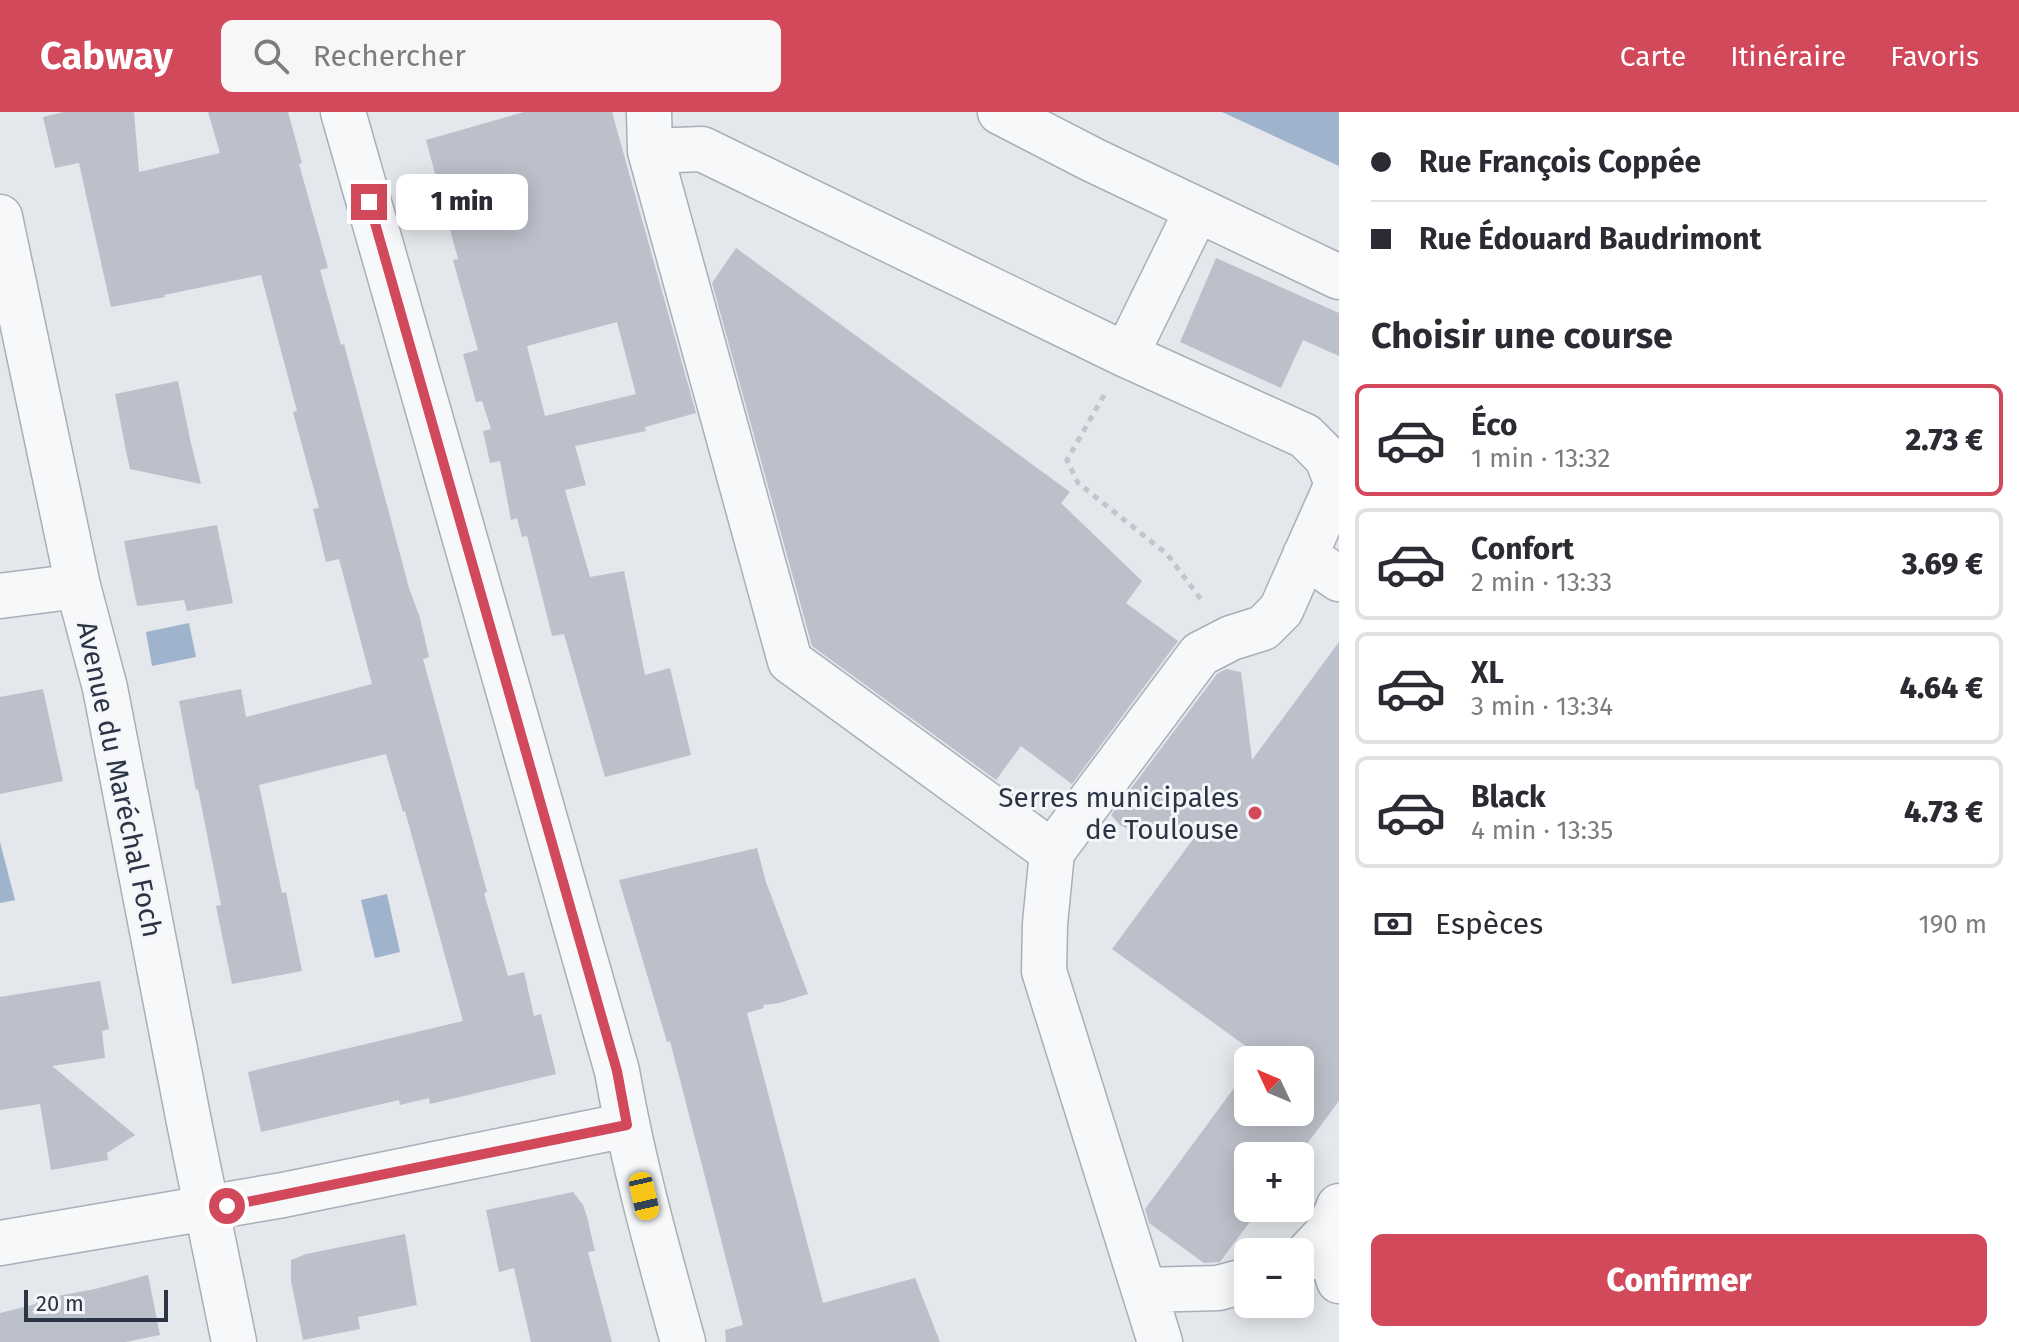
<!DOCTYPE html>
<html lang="fr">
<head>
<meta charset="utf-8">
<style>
  body { margin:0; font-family:"Fira Sans",sans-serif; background:#f7f7f7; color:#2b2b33; height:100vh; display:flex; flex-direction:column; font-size:30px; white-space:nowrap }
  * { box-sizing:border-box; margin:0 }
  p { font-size:26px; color:#7c7c81 }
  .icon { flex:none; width:44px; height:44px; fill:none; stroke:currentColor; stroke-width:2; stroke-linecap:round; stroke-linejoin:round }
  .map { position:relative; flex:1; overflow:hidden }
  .sheet { display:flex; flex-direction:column; background:#fff; width:680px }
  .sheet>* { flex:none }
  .banner { display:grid; align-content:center; height:176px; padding:0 32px; background:#fff }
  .needle { width:52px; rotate:314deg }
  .tools { position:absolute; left:1234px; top:934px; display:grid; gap:16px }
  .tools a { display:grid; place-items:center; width:80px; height:80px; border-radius:12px; background:#fff; box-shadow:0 4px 20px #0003; font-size:40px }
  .scale { position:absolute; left:24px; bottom:20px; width:144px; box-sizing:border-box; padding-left:8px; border:4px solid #2b3445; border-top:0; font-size:22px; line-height:28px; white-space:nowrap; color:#2b3445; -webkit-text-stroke:6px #f4f6f9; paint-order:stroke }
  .end { position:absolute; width:36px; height:36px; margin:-18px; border:10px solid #d1495b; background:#fff; box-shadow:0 0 0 4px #fff }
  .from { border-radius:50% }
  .bubble { position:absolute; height:56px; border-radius:12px; background:#fff; box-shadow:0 4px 20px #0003; font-size:26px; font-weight:800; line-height:56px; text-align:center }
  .car { position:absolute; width:24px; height:48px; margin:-24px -12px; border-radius:10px; box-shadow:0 0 6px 2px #0007; background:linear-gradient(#f5c518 24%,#345 0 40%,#f5c518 0 76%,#345 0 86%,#f5c518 0) }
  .banner b { display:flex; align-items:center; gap:28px; height:76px; font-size:30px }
  .banner b+b { border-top:2px solid #e1e1e2 }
  .banner i { width:20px; height:20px; background:#2b2b33 }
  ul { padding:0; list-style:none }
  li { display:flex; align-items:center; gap:24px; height:112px; margin:0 16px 12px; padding:0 16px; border:4px solid #e1e1e2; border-radius:12px }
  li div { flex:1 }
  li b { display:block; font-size:30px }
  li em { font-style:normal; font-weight:800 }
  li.active { border-color:#d1495b }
  li>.icon { width:72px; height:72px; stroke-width:1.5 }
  h2 { padding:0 32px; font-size:36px; line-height:96px }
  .pay { display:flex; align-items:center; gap:20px; height:88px; padding:0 32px; font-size:30px }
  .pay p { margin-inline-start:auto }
  .button { display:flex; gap:16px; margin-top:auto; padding:16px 32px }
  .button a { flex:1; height:92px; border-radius:12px; background:#d1495b; color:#fff; font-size:32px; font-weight:800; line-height:92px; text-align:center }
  header { display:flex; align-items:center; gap:48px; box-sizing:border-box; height:112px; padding:0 40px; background:#d1495b; color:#fff }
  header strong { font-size:38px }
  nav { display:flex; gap:44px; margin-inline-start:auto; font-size:28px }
  .search { width:560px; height:72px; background:#f7f7f7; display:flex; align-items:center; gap:20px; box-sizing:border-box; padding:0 28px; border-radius:12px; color:#7c7c81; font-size:30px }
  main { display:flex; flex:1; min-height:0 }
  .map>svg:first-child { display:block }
  .water { fill:#9fb4cc }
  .building { fill:#bbc0ca; fill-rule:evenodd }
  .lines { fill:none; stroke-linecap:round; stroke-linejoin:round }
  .minor-casing { stroke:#a9aeb7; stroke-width:47 }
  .path { stroke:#c2c5cb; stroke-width:5; stroke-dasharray:6 6; stroke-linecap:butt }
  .minor { stroke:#f7f8fa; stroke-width:44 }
  .route { stroke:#d1495b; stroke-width:10 }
  .poi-dot { fill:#d1495b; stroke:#f4f6f9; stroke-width:3 }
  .labels { text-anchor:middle; stroke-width:6; stroke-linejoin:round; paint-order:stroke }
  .street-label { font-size:28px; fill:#2b3445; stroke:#f4f6f9 }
  .poi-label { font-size:28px; fill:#2b3445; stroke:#f4f6f9; text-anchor:end }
</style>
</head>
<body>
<header>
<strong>Cabway</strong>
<div class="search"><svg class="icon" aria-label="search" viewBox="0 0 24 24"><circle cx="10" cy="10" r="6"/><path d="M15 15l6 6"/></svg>Rechercher</div>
<nav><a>Carte</a><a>Itinéraire</a><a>Favoris</a></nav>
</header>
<main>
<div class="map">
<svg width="1339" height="1230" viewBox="0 0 1339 1230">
  <rect width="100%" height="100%" fill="#e4e7ec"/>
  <path class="water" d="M1222,0h117v54z
    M189,511l7,34 -44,9 -6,-34z
    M0,730l15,58 -15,3z
    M387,782l13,58 -25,6 -14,-58z"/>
  <path class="building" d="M64,0h70l5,60 81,-19 -12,-41h80l14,51 -3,1 29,104 -8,2 21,75 3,-1 65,244 11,30 9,39 -6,2 64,233 -3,1 24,83 16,-4 10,44 7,-2 15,60 -126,30 -1,-6 -29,7 -1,-5 -138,32 -13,-60 215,-51 -58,-210 -2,1 -17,-58 -127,31 23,108 4,-1 16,79 -70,13 -16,-78 5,-1 -23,-116 -2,1 -17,-89 62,-12 5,28 126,-33 -33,-125 -13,3 -13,-53 6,-1 -26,-96 4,-1 -36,-136 -97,20 1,2 -54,10 -32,-144 -24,5 -12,-51z
    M524,0h88l84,301 -51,14 1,4 -71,15 11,39 -21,5 25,87 34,-6 21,104 25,-7 21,87 -86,22 -41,-143 -12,2 -25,-100 -5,1 -5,-19 -6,2 -11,-59 -10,2 -7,-32 8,-2 -9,-28 -6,1 -13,-48 15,-4 -25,-90 5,-1 -32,-119zM617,210l27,103 -8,-31 -91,22 -18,-70z
    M736,136l334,244 -9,11 81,78 -16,22 52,38 -106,143 -51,-38 -25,34 -184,-134 -100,-363z
    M1216,146l123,55v43l-36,-16 -22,48 -101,-46z
    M178,269l12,58 11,45 -71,-15 -3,-13 -12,-62z
    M217,413l16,78 -46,8 -3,-11 -47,6 -13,-65z
    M1339,530v459l-41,55h-50v52h12l-40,54 -16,1 -55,-40 -4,-14 103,-140v43h52v-52h-46l4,-5 -146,-106 90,-122 -74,2 -8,-4 -9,-10 106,-141 9,-5 15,3 11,88z
    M43,577l20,92 -63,13v-97z
    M757,736l9,34 42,112 -29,9 -16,2 1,3 -17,5 76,290 92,-25 25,64h-214l-1,-12 18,-5 -73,-284 -3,1 -48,-162z
    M100,869l9,48 -7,2 3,27 -53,8 83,69 -28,18 1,7 -57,10 -11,-66 -40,6v-113z
    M573,1080l10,13 4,12 8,34 -7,1 24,90h-81l-17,-74 -15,4 -13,-62z
    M405,1122l12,71 -59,12 2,12 -57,11 -12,-59v-21l15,-6z
    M148,1163l12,60 -34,7h-126v-29l36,-9v-4l59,-11z"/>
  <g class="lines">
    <defs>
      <path id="minor" d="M343,0l274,959c16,92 41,181 66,271
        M649,0l1,39 140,510 262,191
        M1000,0l93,48 246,117
        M650,39l52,-2 424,206 179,81 22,22 10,26 -56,126 -18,18 -32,10 -31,16 -148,198 -7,72 -1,47 116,371
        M0,105l78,369 27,102 85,439 44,215
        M1126,243l71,-145
        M1305,443l34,24
        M0,484l78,-10
        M0,1131l283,-48 344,-70
        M1316,1133l19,23 4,13
        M1300,1150l28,-30 11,-26
        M1144,1178l74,-2 30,-8"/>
    </defs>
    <use href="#minor" class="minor-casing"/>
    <path class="path" d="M1104,283l-37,65 11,23 89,71 36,48"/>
    <use href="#minor" class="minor"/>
  </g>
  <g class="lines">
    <path class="route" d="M227,1094l400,-81 -10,-54 -248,-869"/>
  </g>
  <circle class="poi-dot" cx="1255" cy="701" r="8"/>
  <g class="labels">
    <g class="street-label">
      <text transform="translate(120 667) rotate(78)" y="10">Avenue du Maréchal Foch</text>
    </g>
    <g class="poi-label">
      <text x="1239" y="695">Serres municipales<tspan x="1239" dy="32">de Toulouse</tspan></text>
    </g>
  </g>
</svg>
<div class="tools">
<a><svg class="needle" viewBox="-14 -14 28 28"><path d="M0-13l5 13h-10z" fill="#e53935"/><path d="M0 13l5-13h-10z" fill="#7c7c81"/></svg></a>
<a>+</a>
<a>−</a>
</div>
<div class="scale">20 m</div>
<i class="end from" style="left:227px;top:1094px"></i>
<i class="end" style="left:369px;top:90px"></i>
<div class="bubble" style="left:396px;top:62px;width:132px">1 min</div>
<i class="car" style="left:644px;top:1084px;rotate:167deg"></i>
</div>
<section class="sheet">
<div class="banner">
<b><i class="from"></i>Rue François Coppée</b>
<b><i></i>Rue Édouard Baudrimont</b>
</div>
<h2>Choisir une course</h2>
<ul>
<li class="active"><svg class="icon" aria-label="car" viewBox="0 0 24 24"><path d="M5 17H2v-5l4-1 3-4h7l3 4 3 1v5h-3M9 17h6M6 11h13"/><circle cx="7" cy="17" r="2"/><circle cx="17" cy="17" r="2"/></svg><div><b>Éco</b><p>1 min · 13:32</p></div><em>2.73 €</em></li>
<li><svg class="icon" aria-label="car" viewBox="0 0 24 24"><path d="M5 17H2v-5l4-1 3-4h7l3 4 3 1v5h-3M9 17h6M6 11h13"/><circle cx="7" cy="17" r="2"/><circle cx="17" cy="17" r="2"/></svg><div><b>Confort</b><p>2 min · 13:33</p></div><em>3.69 €</em></li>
<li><svg class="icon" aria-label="car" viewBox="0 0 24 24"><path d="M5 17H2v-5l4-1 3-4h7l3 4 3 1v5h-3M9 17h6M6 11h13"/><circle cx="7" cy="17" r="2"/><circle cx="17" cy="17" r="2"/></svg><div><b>XL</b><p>3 min · 13:34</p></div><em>4.64 €</em></li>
<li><svg class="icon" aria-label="car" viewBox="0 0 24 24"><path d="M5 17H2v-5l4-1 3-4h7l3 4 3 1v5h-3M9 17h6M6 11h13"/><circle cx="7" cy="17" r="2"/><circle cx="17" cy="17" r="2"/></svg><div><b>Black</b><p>4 min · 13:35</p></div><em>4.73 €</em></li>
</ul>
<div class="pay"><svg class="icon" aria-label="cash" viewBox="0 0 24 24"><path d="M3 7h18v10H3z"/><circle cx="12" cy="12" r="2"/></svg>Espèces<p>190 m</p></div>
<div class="button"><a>Confirmer</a></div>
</section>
</main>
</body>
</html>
